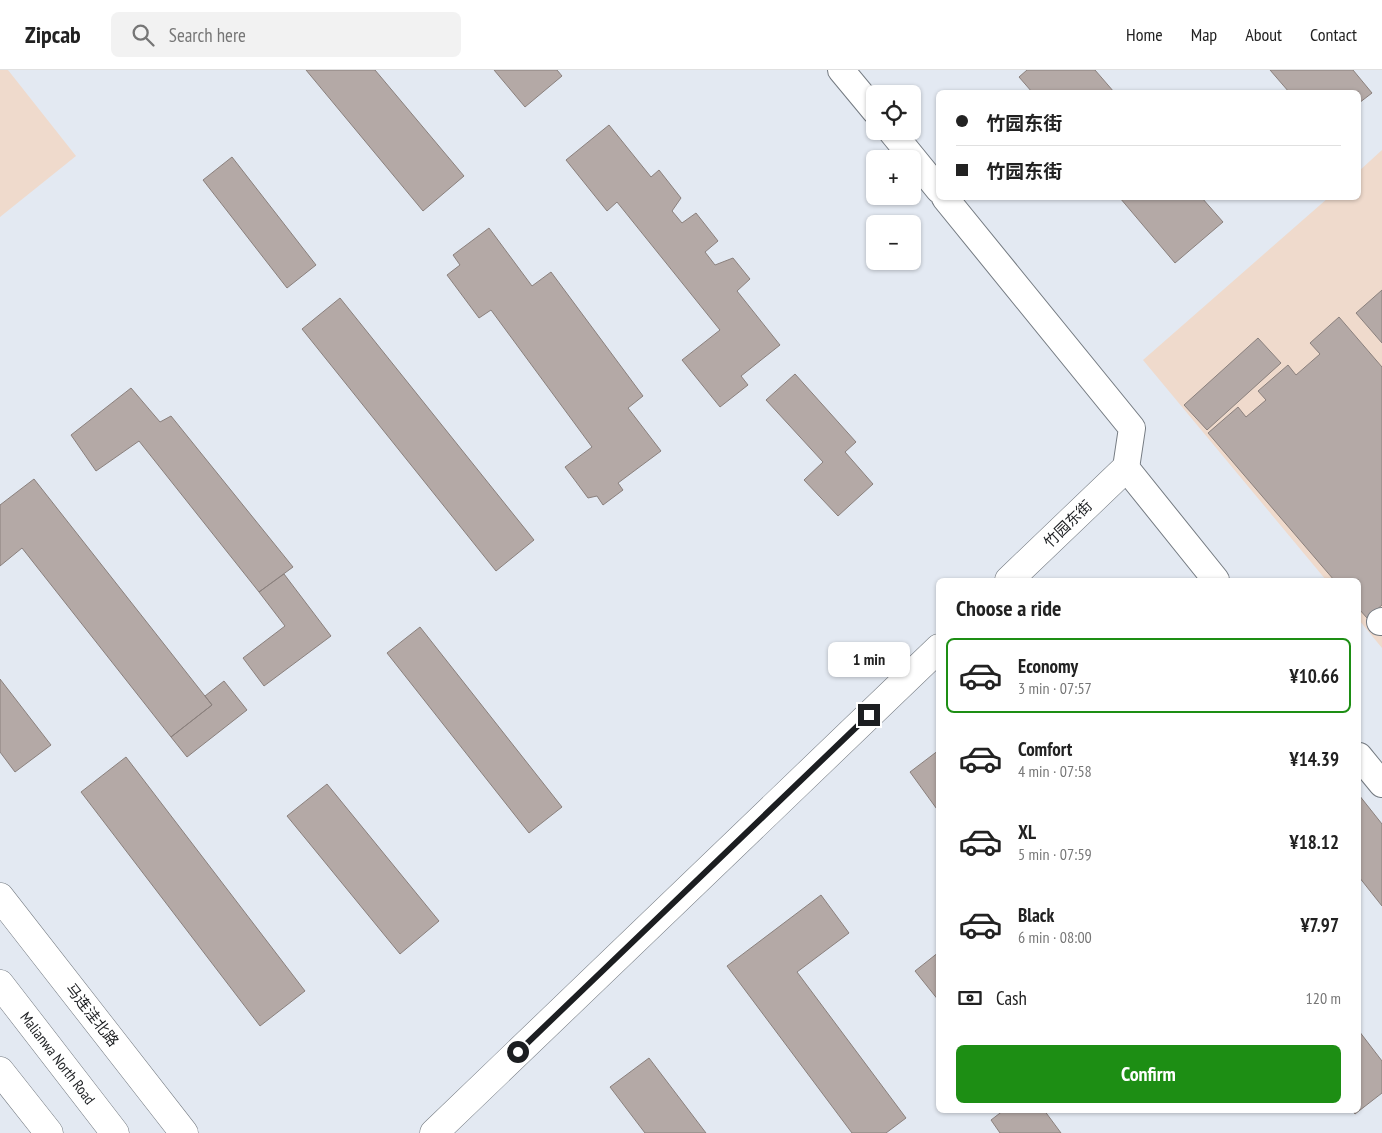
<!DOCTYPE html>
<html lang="en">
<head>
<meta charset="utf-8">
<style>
  body { margin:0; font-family:"PT Sans Narrow","Noto Sans SC",sans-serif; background:#f2f2f2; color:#222; height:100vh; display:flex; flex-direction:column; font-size:19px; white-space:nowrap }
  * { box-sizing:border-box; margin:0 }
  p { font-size:16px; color:#767676 }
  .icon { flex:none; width:28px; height:28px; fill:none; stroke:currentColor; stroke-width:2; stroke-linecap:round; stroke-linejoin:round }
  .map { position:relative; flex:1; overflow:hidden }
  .sheet { position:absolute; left:936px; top:508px; width:425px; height:535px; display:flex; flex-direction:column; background:#fff; border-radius:8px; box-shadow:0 1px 4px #0004 }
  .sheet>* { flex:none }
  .banner { position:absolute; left:936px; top:20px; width:425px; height:110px; border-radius:8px; box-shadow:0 1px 4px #0004; display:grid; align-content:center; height:110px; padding:0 20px; background:#fff }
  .buttons { position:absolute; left:866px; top:15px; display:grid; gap:10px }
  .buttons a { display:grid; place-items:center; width:55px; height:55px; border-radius:8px; background:#fff; box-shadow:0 1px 4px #0004; font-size:25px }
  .end { position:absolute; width:22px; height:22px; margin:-11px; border:6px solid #1c1e21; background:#fff; box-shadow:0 0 0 2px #fff }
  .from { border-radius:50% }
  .bubble { position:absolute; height:35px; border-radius:8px; background:#fff; box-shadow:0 1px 4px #0004; font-size:16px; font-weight:800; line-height:35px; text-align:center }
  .banner b { display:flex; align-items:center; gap:18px; height:48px; font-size:19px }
  .banner b+b { border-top:1px solid #e0e0e0 }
  .banner i { width:12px; height:12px; background:#222 }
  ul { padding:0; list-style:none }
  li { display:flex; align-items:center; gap:15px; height:75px; margin:0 10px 8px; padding:0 10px; border:2px solid transparent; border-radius:8px }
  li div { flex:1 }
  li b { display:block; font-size:19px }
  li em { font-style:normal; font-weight:800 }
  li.current { border-color:#1d8e14 }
  li>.icon { width:45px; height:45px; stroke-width:1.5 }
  h2 { padding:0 20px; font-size:22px; line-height:60px }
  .pay { display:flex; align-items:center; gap:12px; height:55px; padding:0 20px; font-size:19px }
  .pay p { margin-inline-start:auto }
  .button { display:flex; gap:10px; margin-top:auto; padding:10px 20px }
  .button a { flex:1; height:58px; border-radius:8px; background:#1d8e14; color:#fff; font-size:20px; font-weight:800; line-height:58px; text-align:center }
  header { display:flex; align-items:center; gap:30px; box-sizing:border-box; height:70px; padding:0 25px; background:#fff; border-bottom:1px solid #e0e0e0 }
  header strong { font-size:24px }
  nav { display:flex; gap:28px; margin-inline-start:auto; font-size:18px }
  .search { width:350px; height:45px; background:#f2f2f2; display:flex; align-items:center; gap:12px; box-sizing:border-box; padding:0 18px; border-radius:8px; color:#767676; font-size:19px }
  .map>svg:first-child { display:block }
  .commercial { fill:#efdacc }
  .building { fill:#b4a9a6; stroke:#8a807d }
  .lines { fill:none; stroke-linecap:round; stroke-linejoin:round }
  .minor-casing { stroke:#747a81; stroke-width:28 }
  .tertiary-casing { stroke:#747a81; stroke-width:29 }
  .primary-casing { stroke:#747a81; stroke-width:29 }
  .minor { stroke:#fff; stroke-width:26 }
  .tertiary { stroke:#fff; stroke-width:28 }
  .primary { stroke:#fff; stroke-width:28 }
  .route { stroke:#1c1e21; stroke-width:6 }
  .labels { text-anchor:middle; stroke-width:4; stroke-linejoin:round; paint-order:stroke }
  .street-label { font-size:15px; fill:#1c1e21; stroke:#fff }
</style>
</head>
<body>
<header>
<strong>Zipcab</strong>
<div class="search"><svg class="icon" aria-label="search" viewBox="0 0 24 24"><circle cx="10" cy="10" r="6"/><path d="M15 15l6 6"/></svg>Search here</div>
<nav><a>Home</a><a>Map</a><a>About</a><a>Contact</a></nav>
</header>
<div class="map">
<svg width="1382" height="1063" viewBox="0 0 1382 1063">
  <rect width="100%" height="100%" fill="#e3e9f2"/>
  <path class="commercial" d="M0,0h8l68,86 -76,61z
    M1382,80v498l-23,-28v-40h-33l-183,-220 185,-162h31v-27z"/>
  <path class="building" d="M306,0h69l89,106 -41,35z
    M494,0h63l5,6 -37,31z
    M1027,0h68l19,22h-82l-13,-15z
    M1270,0h83l19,23 -13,10v-11h-70z
    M609,55l42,52 8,-7 22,28 -9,13 10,12 14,-10 22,28 -13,11 10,13 18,-7 17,21 -13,12 43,54 -39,31 7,9 -28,22 -38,-47 38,-30 -103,-128 -10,9 -41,-51z
    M232,87l84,108 -29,23 -84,-108z
    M1120,128h82l21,24 -48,41z
    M489,158l43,58 19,-14 92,124 -15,12 33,43 -43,32 5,7 -20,15 -6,-9 -9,2 -23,-31 27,-20 -101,-137 -12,8 -32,-43 13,-10 -7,-10z
    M1382,220v53l-26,-30z
    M340,228l194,242 -38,31 -194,-242z
    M1339,247l43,50v238l-15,13 -8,-9v-29h-25l-126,-147 30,-26 8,10 20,-17 -8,-9 30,-26 8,10 24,-21 -10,-11z
    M1258,268l23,25 -74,67 -23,-25z
    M795,304l61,68 -11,10 28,32 -35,32 -34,-36 19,-18 -57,-62z
    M131,318l29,34 11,-6 122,151 -34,25 -120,-151 -43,30 -25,-36z
    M34,409l178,226 -41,32 -149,-189 -22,18v-61z
    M284,504l47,62 -67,50 -21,-28 42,-32 -26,-34z
    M420,557l142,180 -33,26 -142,-180z
    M0,609l51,66 -36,27 -15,-20z
    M224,611l23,29 -60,47 -16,-20 41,-32 -7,-9z
    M939,680v62l-29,-40z
    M126,687l179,234 -45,35 -179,-234z
    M327,714l112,137 -39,33 -113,-138z
    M1359,725l23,29v82l-23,-29z
    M821,825l28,38 -52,39 109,146 -20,15h-34l-125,-167z
    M939,882v49l-24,-30z
    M1359,961l23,30v32l-27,21 -3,-4h7z
    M649,988l57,75h-61l-35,-46z
    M1004,1040h40l17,23h-61l-9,-13z"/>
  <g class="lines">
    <defs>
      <path id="minor" d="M841,0l34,41
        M891,61l48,59
        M945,128l187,230 -6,40 90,112
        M1380,552l2,-1
        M1359,686l23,28"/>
      <path id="tertiary" d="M1009,510l117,-112
        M0,827l184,236
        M434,1063l505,-485"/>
      <g id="primary">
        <path id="s1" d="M0,914l115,149"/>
        <path d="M0,1001l49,62"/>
      </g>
    </defs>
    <use href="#minor" class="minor-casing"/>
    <use href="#tertiary" class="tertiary-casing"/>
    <use href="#primary" class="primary-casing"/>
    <use href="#minor" class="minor"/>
    <use href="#tertiary" class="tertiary"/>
    <use href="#primary" class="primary"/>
  </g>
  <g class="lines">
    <path class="route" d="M518,982l351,-337"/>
  </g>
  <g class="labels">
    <g class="street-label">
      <text transform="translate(1068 454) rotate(-44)" y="5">竹园东街</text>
      <text transform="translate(92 945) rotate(52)" y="5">马连洼北路</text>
      <text dy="5" stroke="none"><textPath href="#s1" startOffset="94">Malianwa North Road</textPath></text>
    </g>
  </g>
</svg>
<div class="buttons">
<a><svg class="icon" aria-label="locate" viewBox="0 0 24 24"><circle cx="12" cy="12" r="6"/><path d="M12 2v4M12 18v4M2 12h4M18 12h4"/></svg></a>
<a>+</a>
<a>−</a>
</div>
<i class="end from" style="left:518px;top:982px"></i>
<i class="end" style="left:869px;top:645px"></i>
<div class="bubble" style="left:828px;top:572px;width:82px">1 min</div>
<div class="banner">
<b><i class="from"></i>竹园东街</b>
<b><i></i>竹园东街</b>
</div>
<section class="sheet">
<h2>Choose a ride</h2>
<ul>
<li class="current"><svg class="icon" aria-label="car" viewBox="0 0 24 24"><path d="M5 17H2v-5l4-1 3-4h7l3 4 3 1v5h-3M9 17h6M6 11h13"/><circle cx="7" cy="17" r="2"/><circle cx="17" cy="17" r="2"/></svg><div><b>Economy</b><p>3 min · 07:57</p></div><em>¥10.66</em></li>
<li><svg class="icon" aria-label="car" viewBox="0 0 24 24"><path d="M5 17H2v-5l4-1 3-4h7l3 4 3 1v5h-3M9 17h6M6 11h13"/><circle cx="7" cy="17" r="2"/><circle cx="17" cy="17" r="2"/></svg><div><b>Comfort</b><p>4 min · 07:58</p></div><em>¥14.39</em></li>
<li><svg class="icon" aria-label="car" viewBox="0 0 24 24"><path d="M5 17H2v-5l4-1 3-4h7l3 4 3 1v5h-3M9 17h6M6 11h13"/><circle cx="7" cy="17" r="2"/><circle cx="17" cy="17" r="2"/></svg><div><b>XL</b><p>5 min · 07:59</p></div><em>¥18.12</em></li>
<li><svg class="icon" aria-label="car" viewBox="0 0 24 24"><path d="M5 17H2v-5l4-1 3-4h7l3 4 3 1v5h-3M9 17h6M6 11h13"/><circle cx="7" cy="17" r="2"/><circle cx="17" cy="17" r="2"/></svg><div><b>Black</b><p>6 min · 08:00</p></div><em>¥7.97</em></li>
</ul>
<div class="pay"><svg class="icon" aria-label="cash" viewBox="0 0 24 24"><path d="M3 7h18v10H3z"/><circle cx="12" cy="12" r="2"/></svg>Cash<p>120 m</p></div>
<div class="button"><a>Confirm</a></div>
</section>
</div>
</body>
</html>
